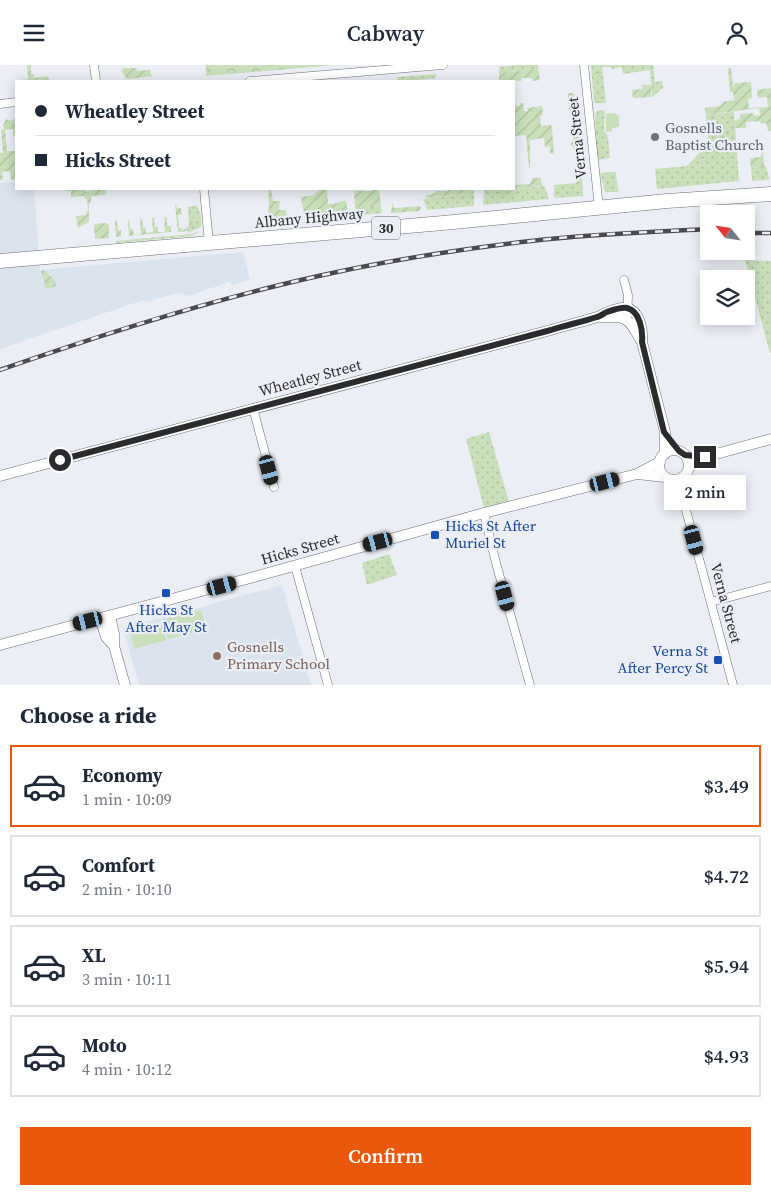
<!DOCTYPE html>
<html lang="en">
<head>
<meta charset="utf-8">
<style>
  body { margin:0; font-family:"Source Serif 4",serif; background:#f6f6f7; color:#1f2937; height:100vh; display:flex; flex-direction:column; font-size:19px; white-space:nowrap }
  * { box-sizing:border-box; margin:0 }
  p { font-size:16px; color:#747a83 }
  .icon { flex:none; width:28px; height:28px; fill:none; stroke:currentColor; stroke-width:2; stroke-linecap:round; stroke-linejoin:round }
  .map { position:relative; height:620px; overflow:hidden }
  .drawer { display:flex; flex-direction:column; background:#fff; flex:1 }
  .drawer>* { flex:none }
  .hud { position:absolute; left:15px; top:15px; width:500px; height:110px; border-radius:0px; box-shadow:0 2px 12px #0003; display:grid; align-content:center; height:110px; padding:0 20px; background:#fff }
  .needle { width:32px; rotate:300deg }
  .tools { position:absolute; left:700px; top:140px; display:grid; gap:10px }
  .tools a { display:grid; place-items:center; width:55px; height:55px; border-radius:0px; background:#fff; box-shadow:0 2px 12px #0003; font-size:25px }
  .end { position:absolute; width:22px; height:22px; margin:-11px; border:6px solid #292b2d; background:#fff; box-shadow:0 0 0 2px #fff }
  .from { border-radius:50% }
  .bubble { position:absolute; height:35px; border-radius:0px; background:#fff; box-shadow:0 2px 12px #0003; font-size:16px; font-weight:600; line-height:35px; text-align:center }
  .car { position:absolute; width:15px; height:30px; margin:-15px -8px; border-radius:6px; box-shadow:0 0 4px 1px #0007; background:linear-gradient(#222 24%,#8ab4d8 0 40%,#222 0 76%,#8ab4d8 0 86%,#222 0) }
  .hud b { display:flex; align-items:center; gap:18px; height:48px; font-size:19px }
  .hud b+b { border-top:1px solid #e0e1e3 }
  .hud i { width:12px; height:12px; background:#1f2937 }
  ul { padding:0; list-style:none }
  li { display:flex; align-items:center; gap:15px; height:82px; margin:0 10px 8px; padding:0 10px; border:2px solid #e0e1e3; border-radius:0px }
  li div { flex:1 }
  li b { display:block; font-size:19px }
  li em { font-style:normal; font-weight:600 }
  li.on { border-color:#ea580c }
  li>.icon { width:45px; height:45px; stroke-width:1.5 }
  h2 { padding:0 20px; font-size:22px; line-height:60px }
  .primary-button { display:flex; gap:10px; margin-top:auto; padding:10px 20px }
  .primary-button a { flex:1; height:58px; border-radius:0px; background:#ea580c; color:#fff; font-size:20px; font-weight:600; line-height:58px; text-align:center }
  header { display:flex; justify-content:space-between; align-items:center; height:65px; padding:0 20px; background:#fff; font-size:22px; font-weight:600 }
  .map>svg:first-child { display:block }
  .built { fill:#dbe3ef }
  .grass { fill:url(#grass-dots) }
  .forest { fill:url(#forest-crowns) }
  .park { fill:#c8dfb9 }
  .garden { fill:url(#garden-furrows) }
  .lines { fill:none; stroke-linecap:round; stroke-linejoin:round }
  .minor-casing { stroke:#6b6e73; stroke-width:9 }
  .tertiary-casing { stroke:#6b6e73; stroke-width:11 }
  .trunk-casing { stroke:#6b6e73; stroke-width:15 }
  .minor { stroke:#fff; stroke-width:8 }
  .tertiary { stroke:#fff; stroke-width:10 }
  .trunk { stroke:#fff; stroke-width:14 }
  .rail-casing { stroke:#484a4d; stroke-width:4.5 }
  .rail { stroke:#ebeff5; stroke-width:2.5; stroke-dasharray:8; stroke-linecap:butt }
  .route { stroke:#292b2d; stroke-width:6 }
  .worship-dot { fill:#6b7280; stroke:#ebeff5; stroke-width:2 }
  .transit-dot { fill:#1a4fb4; stroke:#ebeff5; stroke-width:2 }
  .education-dot { fill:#8d6e63; stroke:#ebeff5; stroke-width:2 }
  .labels { text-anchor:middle; stroke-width:4.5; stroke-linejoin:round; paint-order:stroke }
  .shield { fill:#ebeff5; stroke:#636669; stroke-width:1 }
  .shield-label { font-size:14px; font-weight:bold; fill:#292b2d }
  .worship-label { font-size:15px; fill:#5b616d; stroke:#ebeff5; text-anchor:start }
  .street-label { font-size:15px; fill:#292b2d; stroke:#ebeff5 }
  .transit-label { font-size:15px; fill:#164399; stroke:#ebeff5; text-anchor:start }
  .education-label { font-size:15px; fill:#785e54; stroke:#ebeff5; text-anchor:start }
</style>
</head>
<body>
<header><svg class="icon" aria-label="menu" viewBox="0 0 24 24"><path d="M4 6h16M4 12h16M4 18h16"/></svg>Cabway<svg class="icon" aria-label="person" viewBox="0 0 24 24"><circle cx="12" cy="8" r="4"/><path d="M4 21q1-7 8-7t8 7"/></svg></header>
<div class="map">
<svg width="771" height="620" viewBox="0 0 771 620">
  <defs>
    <pattern id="grass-dots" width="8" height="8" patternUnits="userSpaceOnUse" patternTransform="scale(1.25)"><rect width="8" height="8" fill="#c8dfb9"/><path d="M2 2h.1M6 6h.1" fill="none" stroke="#acc09f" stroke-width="1.8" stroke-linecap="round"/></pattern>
    <pattern id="forest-crowns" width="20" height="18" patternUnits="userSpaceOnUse" patternTransform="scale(1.25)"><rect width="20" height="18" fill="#c8dfb9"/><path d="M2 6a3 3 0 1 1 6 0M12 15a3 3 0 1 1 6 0" fill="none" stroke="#acc09f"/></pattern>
    <pattern id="garden-furrows" width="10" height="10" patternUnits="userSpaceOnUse" patternTransform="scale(1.25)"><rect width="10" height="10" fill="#c8dfb9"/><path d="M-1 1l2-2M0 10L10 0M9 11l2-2" fill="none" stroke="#acc09f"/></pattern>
  </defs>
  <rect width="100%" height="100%" fill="#ebeff5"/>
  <path class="built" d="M16,117v7h18l6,81 203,-18 7,28 -19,5 -2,-3 -41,14 -9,-4 -32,10 -4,-2 -143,49v-166z
    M282,520l29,100h-172l-16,-57z"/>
  <path class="grass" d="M517,0h21v4l-39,4v-6z
    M591,0h62l2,17 7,-1 1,7 -11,9 -2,-27 -27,4 -1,-7 -10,2 -1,-2h-9l4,35 -1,1h-11z
    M436,9v4l-27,3h-12v-4z
    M601,45l4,1 -1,20 4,5 2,22 -13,2 -2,-45 2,-4z
    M734,47l5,69 -82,8 -2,-20 32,-3 21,-22v-3l-2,-26z
    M764,101l2,14 -14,1 -1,-13z
    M616,107l2,20h-13l-5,-19z
    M582,111l1,20 -29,2v-13l22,-2z
    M545,121l4,13 -66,6 1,-13z
    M474,128v13l-47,4 -4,-11z
    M196,140c5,5 6,15 5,22l-11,5 -4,-1 7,-8 -2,-15h-3l-1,-1 8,-1z
    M381,141l1,7 -27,3v-8z
    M348,146v5l-42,5 -2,-6z
    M200,166l-8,5 -75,7 -1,-2 75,-7z
    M745,195l26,1v92h-1z
    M489,367l20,70 -25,6 -18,-69z
    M389,489l8,21 -30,10 -5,-22z"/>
  <path class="forest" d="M206,0h129l-129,11z"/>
  <path class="park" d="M614,48l5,3v11l-7,1v3l-5,1 -2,-1 1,-2v-15z
    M201,545l5,19 -38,10 -5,-19z
    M161,558l5,17 -32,9 -4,-18z"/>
  <path class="garden" d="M27,0h4v9h3v4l14,-2 1,5h-33l12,-2z
    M124,3h12l1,3 13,-1 1,5 2,1 -25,3c-4,-3 -6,-5 -6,-10z
    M728,3h3l2,18h1v-3l17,-1 1,16 -4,1 1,9 19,-1 -1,-10 -9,1 -1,-8 14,-2v43h-3l-2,-8 -5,1 -1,-3 -14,1v6h-11v-8l5,-1v-5l13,-1 2,3 5,-1 -1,-7 -53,7 -1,-7 15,-2 1,-2h2v-2l11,-2 -1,-8h-3z
    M538,4l2,11 -7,1 -1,-3h-10l-1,3h-22v-8z
    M642,20h9v12l-18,1 -1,-8 11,-1z
    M568,28h4l3,3 1,23 -2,3 -3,-2 -1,-10h-1z
    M520,38h3l1,8h4l-1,-3 15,-2 1,8 -3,3 1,9 10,-1 1,3 2,26 -4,-1v-7l-5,1 -1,-9 -14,2v28h-1l-3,-33 -12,1v-30h6z
    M16,52v19h-3v-7l-8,1 2,21h9v29h-3l-2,-1 -1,-8 -8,1 1,8h-3v-27h3l-2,-23 3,-1 -1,-3 3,-7 5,2z
    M574,65l4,1 2,28 -5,1 -2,-14h-2v-3l2,-1z
    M762,88h1l1,13h2c0,5 3,8 3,13l-3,1 -2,-14 -13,2 -1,-10 10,-1 2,-2z
    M532,113h9l1,8 -58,6v-3h30v-4l16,-1z
    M65,124h20l1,3 3,-1 3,-2h14v6l-14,1 -1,3v3l-2,1v19l-11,6 -2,-12 10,-1v-3l2,-1 -1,-12h-2l-1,-3 -13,1v-6h-6z
    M268,124h3l2,12h7l-1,9h7l1,8 -19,2 1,-16z
    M319,124h8l1,15 10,-1v-1l8,-1 2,10 -44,4 -3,-18 14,-2v-2l4,-1z
    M373,124h6l2,17 -26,2 -1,-17h19z
    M448,124h25l1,4 -48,5v-3l7,-1v-1h3v-2h11z
    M392,138h1l1,5 26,-2 1,2 -2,3 -25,2h-3z
    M175,140h1l1,3h4l1,6 -4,1 1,13h3v2l4,-1 3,-3 -1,-18h3l2,15 -7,8 -8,1z
    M164,152h3v9h4v6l-55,5 -1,-16h2l1,9h3v6h8l-1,-16h1l1,9h3l1,6 7,-1 -1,-15h2l1,9h3v5l7,-1 -1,-14h2l1,9h3v5h7z
    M104,158l4,1 1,3v11l-14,1 -1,-12 1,-3z
    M41,205h2l12,10 1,6 -10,3z"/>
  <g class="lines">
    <defs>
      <path id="minor" d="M94,0l2,16
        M584,0l15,143
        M250,16l193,-16
        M0,39l16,-2
        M204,124l5,54
        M624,215l4,15 -1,25
        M253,343l21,79
        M672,415l11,19 50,186
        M683,434l2,-24
        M484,448l12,50 34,122
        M295,501l33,119
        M711,537l60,-16"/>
      <path id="tertiary" d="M601,252c6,1 11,0 16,0 15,1 18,15 25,25
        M659 400a15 15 0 1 1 30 0a15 15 0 1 1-30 0Z
        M689,402l16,-10 66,-18
        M637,409l28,3
        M0,411l551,-146c15,-5 31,-8 46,-13 4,-1 7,-4 11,-5 5,-2 13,-5 19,-4 13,3 16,23 15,34l23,90v22
        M110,551l4,18v12l11,39
        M100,553l6,19 8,9
        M0,580l254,-68 230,-64 153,-39 23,-12"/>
      <path id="trunk" d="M0,196l443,-38 224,-22 104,-7"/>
    </defs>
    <use href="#minor" class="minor-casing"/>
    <use href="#tertiary" class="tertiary-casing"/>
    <use href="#trunk" class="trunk-casing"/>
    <use href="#minor" class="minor"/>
    <use href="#tertiary" class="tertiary"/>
    <use href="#trunk" class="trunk"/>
    <defs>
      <path id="rail" d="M746,168h25
        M0,305c106,-37 213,-71 323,-95 68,-15 138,-26 208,-34 59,-7 119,-9 178,-12"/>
    </defs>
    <use href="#rail" class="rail-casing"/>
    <use href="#rail" class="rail"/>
  </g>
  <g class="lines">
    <path class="route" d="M60,395l491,-130c15,-5 31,-8 46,-13 4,-1 7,-4 10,-5 6,-2 14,-5 20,-4 13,3 16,23 15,34l22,90 15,19 6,4 20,2"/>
  </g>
  <circle class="worship-dot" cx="655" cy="72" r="5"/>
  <g class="transit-dot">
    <rect x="430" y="465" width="10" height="10" rx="2.5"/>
    <rect x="161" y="523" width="10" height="10" rx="2.5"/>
    <rect x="713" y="590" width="10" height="10" rx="2.5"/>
  </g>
  <circle class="education-dot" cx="217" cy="591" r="5"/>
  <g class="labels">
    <rect class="shield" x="372" y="151.5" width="28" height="23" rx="4"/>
    <g class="shield-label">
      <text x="386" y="168">30</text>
    </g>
    <g class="worship-label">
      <text x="665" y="68">Gosnells<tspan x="665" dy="17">Baptist Church</tspan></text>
    </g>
    <g class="street-label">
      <text transform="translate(577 73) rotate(-96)" y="5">Verna Street</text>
      <text transform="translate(309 153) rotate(-5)" y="5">Albany Highway</text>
      <text transform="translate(310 313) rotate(-15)" y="5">Wheatley Street</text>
      <text transform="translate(300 484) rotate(-16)" y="5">Hicks Street</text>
      <text transform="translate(726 538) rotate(75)" y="5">Verna Street</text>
    </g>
    <g class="transit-label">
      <text x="445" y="466">Hicks St After<tspan x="445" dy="17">Muriel St</tspan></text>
      <text x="166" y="550" text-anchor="middle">Hicks St<tspan x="166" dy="17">After May St</tspan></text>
      <text x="708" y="591" text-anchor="end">Verna St<tspan x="708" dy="17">After Percy St</tspan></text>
    </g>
    <g class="education-label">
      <text x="227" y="587">Gosnells<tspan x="227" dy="17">Primary School</tspan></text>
    </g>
  </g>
</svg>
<div class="tools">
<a><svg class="needle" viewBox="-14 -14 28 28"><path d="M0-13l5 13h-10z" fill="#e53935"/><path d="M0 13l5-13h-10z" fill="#747a83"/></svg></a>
<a><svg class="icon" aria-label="layers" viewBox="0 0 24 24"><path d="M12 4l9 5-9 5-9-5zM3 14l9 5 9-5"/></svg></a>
</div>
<i class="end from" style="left:60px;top:395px"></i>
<i class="end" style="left:705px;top:392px"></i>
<div class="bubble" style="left:664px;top:410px;width:82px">2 min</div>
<i class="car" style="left:269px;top:405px;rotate:165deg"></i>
<i class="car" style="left:605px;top:417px;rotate:76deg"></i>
<i class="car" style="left:694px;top:475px;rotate:165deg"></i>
<i class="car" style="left:378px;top:477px;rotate:255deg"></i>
<i class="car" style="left:222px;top:521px;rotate:75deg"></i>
<i class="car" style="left:505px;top:531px;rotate:165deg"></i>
<i class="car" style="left:88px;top:556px;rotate:256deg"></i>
<div class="hud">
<b><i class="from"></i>Wheatley Street</b>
<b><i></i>Hicks Street</b>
</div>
</div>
<section class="drawer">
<h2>Choose a ride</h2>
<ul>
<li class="on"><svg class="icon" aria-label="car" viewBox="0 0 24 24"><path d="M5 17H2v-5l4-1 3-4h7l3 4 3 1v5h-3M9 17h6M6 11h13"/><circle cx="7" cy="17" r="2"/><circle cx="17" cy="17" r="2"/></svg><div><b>Economy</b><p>1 min · 10:09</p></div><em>$3.49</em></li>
<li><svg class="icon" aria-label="car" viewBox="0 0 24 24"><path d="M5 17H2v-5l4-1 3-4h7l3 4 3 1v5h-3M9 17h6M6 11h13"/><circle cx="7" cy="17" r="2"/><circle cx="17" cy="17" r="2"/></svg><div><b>Comfort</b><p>2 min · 10:10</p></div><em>$4.72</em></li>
<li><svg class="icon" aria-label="car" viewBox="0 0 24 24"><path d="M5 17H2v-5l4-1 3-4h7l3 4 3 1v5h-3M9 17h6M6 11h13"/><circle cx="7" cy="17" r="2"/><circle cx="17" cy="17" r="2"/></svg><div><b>XL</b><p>3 min · 10:11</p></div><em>$5.94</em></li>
<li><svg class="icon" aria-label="car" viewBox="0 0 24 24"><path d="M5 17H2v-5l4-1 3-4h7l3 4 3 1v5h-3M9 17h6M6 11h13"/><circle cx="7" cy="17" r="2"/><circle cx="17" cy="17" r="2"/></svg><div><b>Moto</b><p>4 min · 10:12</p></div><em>$4.93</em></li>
</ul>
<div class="primary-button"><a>Confirm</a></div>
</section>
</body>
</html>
